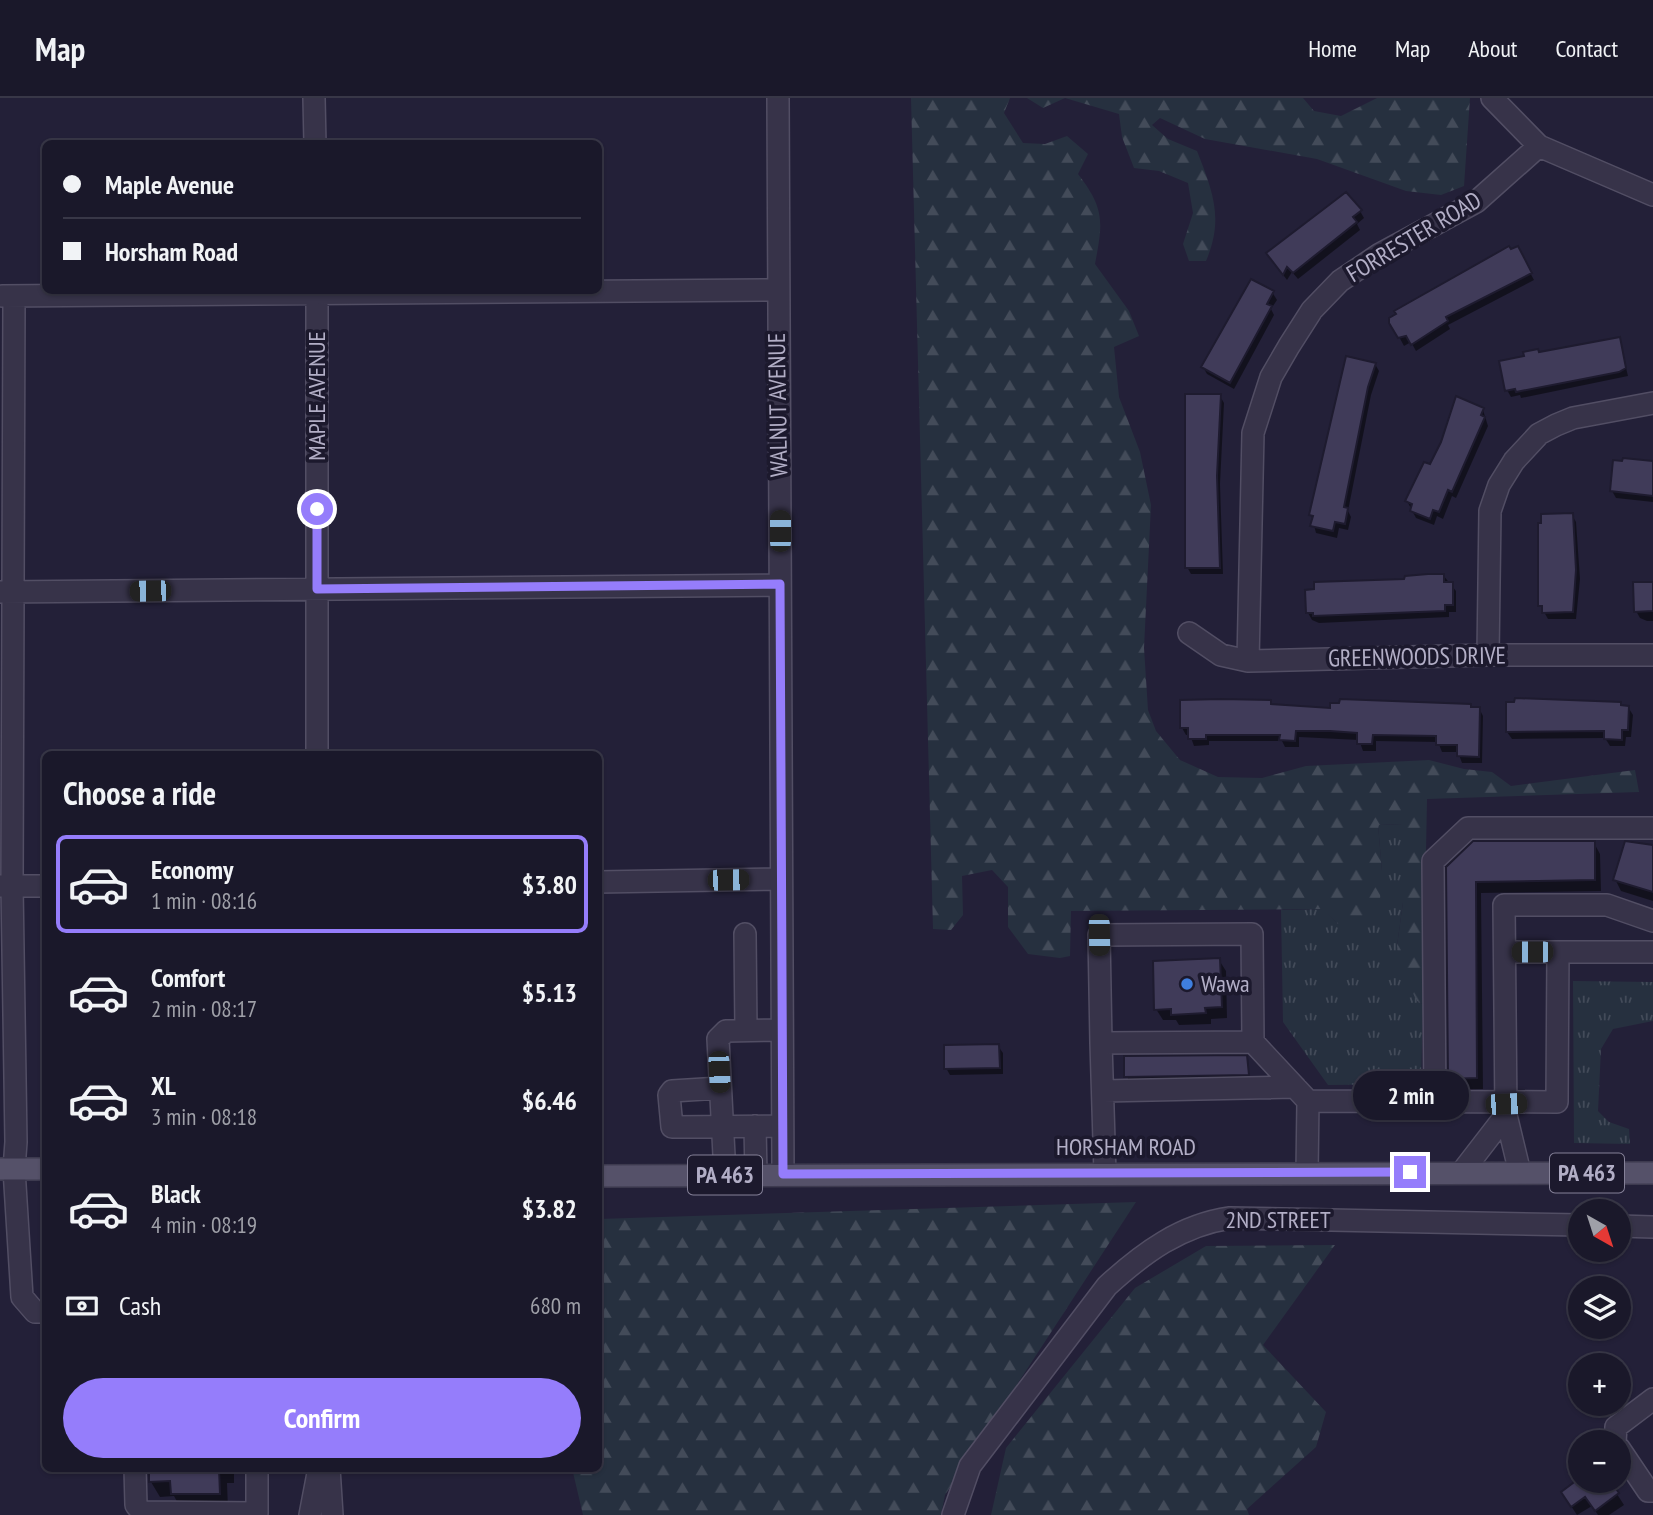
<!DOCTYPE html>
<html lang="en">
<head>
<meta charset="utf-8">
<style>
  body { margin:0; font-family:"PT Sans Narrow",sans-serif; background:#272536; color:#f1f3f6; height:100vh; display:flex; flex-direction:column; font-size:26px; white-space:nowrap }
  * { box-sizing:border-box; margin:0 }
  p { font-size:23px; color:#9fa0a8 }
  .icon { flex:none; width:38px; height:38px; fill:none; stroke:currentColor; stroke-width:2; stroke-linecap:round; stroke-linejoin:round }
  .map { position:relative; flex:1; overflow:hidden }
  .details { position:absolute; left:42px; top:653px; width:560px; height:721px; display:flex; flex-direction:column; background:#1a182a; border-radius:10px; box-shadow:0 2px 5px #0004,0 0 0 2px #383747 }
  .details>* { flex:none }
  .banner { position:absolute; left:42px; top:42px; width:560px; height:154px; border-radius:10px; box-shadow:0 2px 5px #0004,0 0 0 2px #383747; display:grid; align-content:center; height:154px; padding:0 21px; background:#1a182a }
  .needle { width:46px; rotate:141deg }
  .buttons { position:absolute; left:1568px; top:1101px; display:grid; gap:14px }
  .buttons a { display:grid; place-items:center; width:63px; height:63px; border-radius:50%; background:#1a182a; box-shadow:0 2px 5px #0004,0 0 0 2px #383747; font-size:35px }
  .end { position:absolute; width:32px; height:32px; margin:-16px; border:9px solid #957dfb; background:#fff; box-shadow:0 0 0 4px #fff }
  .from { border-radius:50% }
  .bubble { position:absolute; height:49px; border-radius:24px; background:#1a182a; box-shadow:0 2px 5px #0004,0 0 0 2px #383747; font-size:23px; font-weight:600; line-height:49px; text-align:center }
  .car { position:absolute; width:21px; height:42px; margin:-21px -10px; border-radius:9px; box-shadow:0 0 5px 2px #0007; background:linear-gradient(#222 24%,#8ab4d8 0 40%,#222 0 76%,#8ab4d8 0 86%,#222 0) }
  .banner b { display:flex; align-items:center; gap:24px; height:66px; font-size:26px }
  .banner b+b { border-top:2px solid #383747 }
  .banner i { width:18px; height:18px; background:#f1f3f6 }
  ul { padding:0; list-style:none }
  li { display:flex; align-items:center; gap:21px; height:98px; margin:0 14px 10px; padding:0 7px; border:4px solid transparent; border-radius:10px }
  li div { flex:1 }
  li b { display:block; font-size:26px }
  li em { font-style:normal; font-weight:600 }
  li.current { border-color:#957dfb }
  li>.icon { width:63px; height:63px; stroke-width:1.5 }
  h2 { padding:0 21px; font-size:32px; line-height:84px }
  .pay { display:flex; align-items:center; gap:18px; height:77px; padding:0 21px; font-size:26px }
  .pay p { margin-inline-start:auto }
  .cta { display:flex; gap:14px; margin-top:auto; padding:14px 21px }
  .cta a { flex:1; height:80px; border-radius:42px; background:#957dfb; color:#fff; font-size:28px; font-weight:600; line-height:80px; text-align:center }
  header { display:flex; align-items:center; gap:42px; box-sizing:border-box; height:98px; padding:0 35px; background:#1a182a; border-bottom:2px solid #383747 }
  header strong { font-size:33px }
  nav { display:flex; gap:38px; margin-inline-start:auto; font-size:24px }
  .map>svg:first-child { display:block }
  .grass { fill:url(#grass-tufts) }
  .forest { fill:url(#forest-firs) }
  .shadow { fill:#0007 }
  .building { fill:#403b59; stroke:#1e1b2f; stroke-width:2 }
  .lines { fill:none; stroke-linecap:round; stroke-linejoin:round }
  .minor-casing { stroke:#524e64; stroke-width:24 }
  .major-casing { stroke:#3d3a4f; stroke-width:24 }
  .minor { stroke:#373349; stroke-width:21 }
  .major { stroke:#555169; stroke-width:21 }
  .route { stroke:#957dfb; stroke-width:9 }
  .shop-dot { fill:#3f7fe0; stroke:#1c192d; stroke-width:2.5 }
  .labels { text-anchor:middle; stroke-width:7; stroke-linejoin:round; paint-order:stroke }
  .shield { fill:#1c192d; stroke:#858198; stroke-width:2 }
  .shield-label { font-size:23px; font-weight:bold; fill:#b2aec6 }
  .street-label { font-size:24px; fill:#b2aec6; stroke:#1c192d }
  .poi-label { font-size:24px; fill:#b2aec6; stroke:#1c192d; text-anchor:start }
</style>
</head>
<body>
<header>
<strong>Map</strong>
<nav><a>Home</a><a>Map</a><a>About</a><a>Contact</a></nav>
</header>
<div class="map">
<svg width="1653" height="1417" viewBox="0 0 1653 1417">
  <defs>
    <pattern id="grass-tufts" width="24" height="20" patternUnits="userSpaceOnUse" patternTransform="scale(1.75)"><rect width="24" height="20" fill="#26303f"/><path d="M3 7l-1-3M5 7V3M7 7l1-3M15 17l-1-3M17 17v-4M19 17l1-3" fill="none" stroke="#434b59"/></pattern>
    <pattern id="forest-firs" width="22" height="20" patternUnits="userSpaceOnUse" patternTransform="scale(1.75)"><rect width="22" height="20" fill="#26303f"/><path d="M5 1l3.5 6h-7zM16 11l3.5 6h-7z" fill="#434b59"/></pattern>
  </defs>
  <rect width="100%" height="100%" fill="#232038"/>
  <path class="grass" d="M1403,726v78l-6,44 20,55 6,3 -2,80 -93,1 -45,-63 -2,-112 42,-1 15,15 44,-53 -4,-46z
    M1573,883l80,1v39l-40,8 -12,20 -3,62 11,11 20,7 1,15 -56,-1z"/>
  <path class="forest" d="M911,0h99l-6,15 19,30 22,1 22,-8 21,18 -10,20c27,35 25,48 17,90l34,47 10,25 -25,11 5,50 21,55 11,53 -7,143 4,62 8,21 24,29 38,17 44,1 44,-12 123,-6 35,9 28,3 19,14 124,-16 4,22 -212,7 -4,205 -6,-3 -16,-31 -4,-24 6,-44v-78l-25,1 4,46 -3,43 -12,9 -29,1 -16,-15 -251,2 -1,45 -10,2 -32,-4 -20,-27v-40l-16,-17 -30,6 1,39 -12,15 -18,-1z
    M1027,0h276l11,13 27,5 36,-18h93l-6,88 -23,9 -35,-4 -89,-32 -112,-20 -45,-21 -8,7 16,14 29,12c16,41 27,68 9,110h-17l-6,-17 10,-31 -5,-30 -29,-12 -25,-3 -12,-31 -3,-23 -54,-16 -22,10z
    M1136,1104l-191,293 -4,20h-358l-11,-47h26l1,-249z
    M1335,1147l-72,100 63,67 -10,35 -69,62 2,6h-258l15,-67 129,-160 71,-42z"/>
  <path class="shadow" d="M1360,113l4,7 -7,6 3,6 -62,49 -6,-7 -5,8 -15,-20z
    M1517,150l17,32 -86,45 2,4 -34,22 -5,-9 -7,4 -14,-26z
    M1272,194l5,8 -6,9 3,6 -40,74 -27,-15 -4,-7z
    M1619,241l9,37 -107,22 -1,-3 -9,2 -4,-7 19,-33z
    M1375,266l4,7 -8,24 -23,116 3,6 -3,13 -9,-2 -2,10 -21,-5 -5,-19z
    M1220,298l4,7 -4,81 3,90h-32l-4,-7z
    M1483,312l5,16 -32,72 -4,-2 -9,23 -6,-3 -3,9 -18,-7 -9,-17 23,-34z
    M1653,365v39l-37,-4 -4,-7z
    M1572,417l4,7 4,57 -4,40h-28l-8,-14z
    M1443,477l13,16v21h-7v5l-130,6 -7,-3 -4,-7 98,-32z
    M1653,485v38h-6l-7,-3 -4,-7z
    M1548,602l49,1 31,6 5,8 -2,22h-5l-1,9h-15l-5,-8 -93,1 -5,-7z
    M1272,608l60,4 147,-2 4,8 -1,47h-20l-4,-11h-16l-4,-10 -62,-1v10h-13l-4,-11 -60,-3v10h-14l-3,-6h-73v4l-15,1 -4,-11h-4l-4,-7z
    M1594,745l6,11 1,37 -120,2 2,196 -27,1 -6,-12 -2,-211z
    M1653,748v55l-32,-10 -6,-12z
    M1219,862l7,11 1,47 -16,1v5l-32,1 -3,-5h-13l-7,-11z
    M998,948l5,7v21l-53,1 -4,-7z
    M1126,960h122l1,19 -121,3z
    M1580,1360v17l-7,-12z
    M151,1370h83v15h-7l1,26h-47l-7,-13 -14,1 -9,-15z
    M1608,1382l16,25 -15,10h-11l-6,-9 -15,9 -8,-12z"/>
  <path class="building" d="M1346,94l16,18 -9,7 4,5 -64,51 -6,-6 -4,8 -17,-22z
    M1509,148l2,3 7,-3 14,27 -86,44 2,4 -37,24 -5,-9 -8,2 -9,-15v-5l7,-4 -2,-3z
    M1251,181l23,12 -7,13 5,2 -42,77 -29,-16z
    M1620,239l6,31 -7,4 -103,20 -1,-3 -10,2 -6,-30 25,-5 -1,-4 15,-3 1,3z
    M1346,258l30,7 -8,24 -24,120 4,1 -3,16 -10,-2 -2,9 -23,-5 3,-10 -4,-1z
    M1185,296h36l-4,82 3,92h-35z
    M1456,298l28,12 -3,7 4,2 -33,75 -4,-2 -9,22 -6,-2 -3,9 -20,-8 2,-7 -7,-3 19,-39 6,2 11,-22z
    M1623,360l30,3v35l-43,-5 3,-31 9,1z
    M1573,415l3,57 -3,42 -31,1v-7h-4v-83h3v-9z
    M1428,476h16v8h9v23h-8v6l-132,5v-3h-7l-1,-23 9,-1v-7l90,-3 1,-3z
    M1633,484h20v29l-19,1z
    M1515,600l106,4v3l8,1 -1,24h-6v10l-18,-1v-8l-98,1v-30h8z
    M1221,601l50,1v4l59,4v-5h9l1,-4 131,5v3h9l-1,50 -22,-1v-11h-21v-9l-63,-1 -1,9h-15v-11l-27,-2h-34l-1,10 -16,-1 1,-5h-74v4h-18v-11h-8v-28z
    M1473,743h122v39l-119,2 1,196 -29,1 -2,-212z
    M1625,743l28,4v47l-40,-12z
    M1220,860l2,49 -17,1 1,5 -35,2v-6l-17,1 -1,-49z
    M999,946l1,24 -56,1v-24z
    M1247,957l2,20 -125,2v-21z
    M149,1370h70l1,26h-49l-1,-13 -21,1z
    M1577,1382h33l9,13 -24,18 -10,-14 -14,10 -10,-15z"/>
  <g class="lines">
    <defs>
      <path id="minor" d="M314,0l1,46
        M778,0l5,1076
        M1492,0l47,48 114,49
        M2,198l775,-6
        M14,198l-2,590 4,256 -2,27 8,128 13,15h11
        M0,494l780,-7
        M1189,535l32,22 27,6 240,-6h165
        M1488,557l2,-144 9,-26 15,-24 25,-27 17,-9 17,-7 80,-15
        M1248,563l5,-228 18,-56 18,-31 23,-36 28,-29 40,-27 96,-52 63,-56
        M317,656v-464
        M598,784l182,-3
        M0,788h46
        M745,836l1,96
        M1505,854h148
        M1101,945l-2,-108 153,-1 1,108
        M720,990l-48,3 -3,4 3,32 110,-1
        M1103,993l192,-4
        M1435,1006l-2,-243 35,-33h185
        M755,1028l1,49
        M1462,1074l44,-57
        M1307,1075l1,-72
        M1520,1075l-14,-58 -2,-210h103l46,16
        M1105,1076l-4,-131 152,-1 55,59 249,1 1,-150
        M725,1077l-7,-136 8,-8 55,-1
        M1619,1128l34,1
        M1615,1344l1,-15 37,-28
        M1619,1350l29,43h5
        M135,1370l1,37 6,7 115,1v-45
        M329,1370l3,47
        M310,1417l9,-47
        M953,1417l17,-49 137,-180c36,-33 74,-61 123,-68l350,7"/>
      <path id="major" d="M0,1071h46
        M598,1078l1055,-3"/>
    </defs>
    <use href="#minor" class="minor-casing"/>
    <use href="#major" class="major-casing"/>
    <use href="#minor" class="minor"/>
    <use href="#major" class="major"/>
  </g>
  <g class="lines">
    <path class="route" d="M317,411v80l463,-5 3,590 627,-2"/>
  </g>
  <circle class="shop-dot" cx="1187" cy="886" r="7"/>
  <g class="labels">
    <g class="shield">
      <rect x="1550" y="1055.5" width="74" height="39" rx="5"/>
      <rect x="688" y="1057.5" width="74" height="39" rx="5"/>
    </g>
    <g class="shield-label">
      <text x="1587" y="1083">PA 463</text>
      <text x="725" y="1085">PA 463</text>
    </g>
    <g class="street-label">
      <text transform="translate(1414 139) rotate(-31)" y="8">FORRESTER ROAD</text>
      <text transform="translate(317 298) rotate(-90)" y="8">MAPLE AVENUE</text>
      <text transform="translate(778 307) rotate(-91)" y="8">WALNUT AVENUE</text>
      <text transform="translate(1417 559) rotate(-1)" y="8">GREENWOODS DRIVE</text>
      <text x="1126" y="1057">HORSHAM ROAD</text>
      <text x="1278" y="1130">2ND STREET</text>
    </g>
    <g class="poi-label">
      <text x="1201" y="894">Wawa</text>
    </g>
  </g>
</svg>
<div class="buttons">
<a><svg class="needle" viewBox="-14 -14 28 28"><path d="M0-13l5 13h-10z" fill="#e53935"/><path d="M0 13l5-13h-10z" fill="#9fa0a8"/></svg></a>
<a><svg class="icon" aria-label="layers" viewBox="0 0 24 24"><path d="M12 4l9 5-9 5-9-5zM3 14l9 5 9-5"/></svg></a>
<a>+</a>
<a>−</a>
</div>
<i class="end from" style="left:317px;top:411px"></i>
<i class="end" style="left:1410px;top:1074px"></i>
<div class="bubble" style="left:1353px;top:973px;width:116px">2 min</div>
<i class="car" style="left:780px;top:433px;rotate:0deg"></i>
<i class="car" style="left:150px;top:493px;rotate:269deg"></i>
<i class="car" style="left:728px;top:782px;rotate:89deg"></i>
<i class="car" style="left:1099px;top:837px;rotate:179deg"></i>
<i class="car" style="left:1532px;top:854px;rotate:270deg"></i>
<i class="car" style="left:719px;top:974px;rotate:177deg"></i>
<i class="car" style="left:1506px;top:1006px;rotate:88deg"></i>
<div class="banner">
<b><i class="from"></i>Maple Avenue</b>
<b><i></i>Horsham Road</b>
</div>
<section class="details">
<h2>Choose a ride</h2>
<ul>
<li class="current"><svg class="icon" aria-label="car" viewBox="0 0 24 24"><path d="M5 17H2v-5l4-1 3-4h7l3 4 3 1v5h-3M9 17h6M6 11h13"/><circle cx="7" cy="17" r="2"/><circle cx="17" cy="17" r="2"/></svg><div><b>Economy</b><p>1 min · 08:16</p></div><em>$3.80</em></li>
<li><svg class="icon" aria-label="car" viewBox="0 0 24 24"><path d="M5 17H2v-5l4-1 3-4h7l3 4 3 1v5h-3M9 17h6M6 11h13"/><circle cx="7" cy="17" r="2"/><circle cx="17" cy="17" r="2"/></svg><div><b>Comfort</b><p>2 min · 08:17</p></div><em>$5.13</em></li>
<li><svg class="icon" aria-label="car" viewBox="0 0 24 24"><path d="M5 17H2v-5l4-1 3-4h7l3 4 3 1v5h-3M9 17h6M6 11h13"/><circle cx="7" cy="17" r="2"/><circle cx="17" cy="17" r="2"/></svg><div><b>XL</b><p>3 min · 08:18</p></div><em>$6.46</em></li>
<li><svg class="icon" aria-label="car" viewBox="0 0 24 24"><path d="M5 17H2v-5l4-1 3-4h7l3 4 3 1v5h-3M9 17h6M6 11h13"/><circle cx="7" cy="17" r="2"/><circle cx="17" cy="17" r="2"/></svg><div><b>Black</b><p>4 min · 08:19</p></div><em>$3.82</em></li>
</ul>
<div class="pay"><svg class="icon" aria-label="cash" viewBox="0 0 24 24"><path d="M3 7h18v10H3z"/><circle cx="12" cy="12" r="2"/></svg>Cash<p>680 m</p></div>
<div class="cta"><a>Confirm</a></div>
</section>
</div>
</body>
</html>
